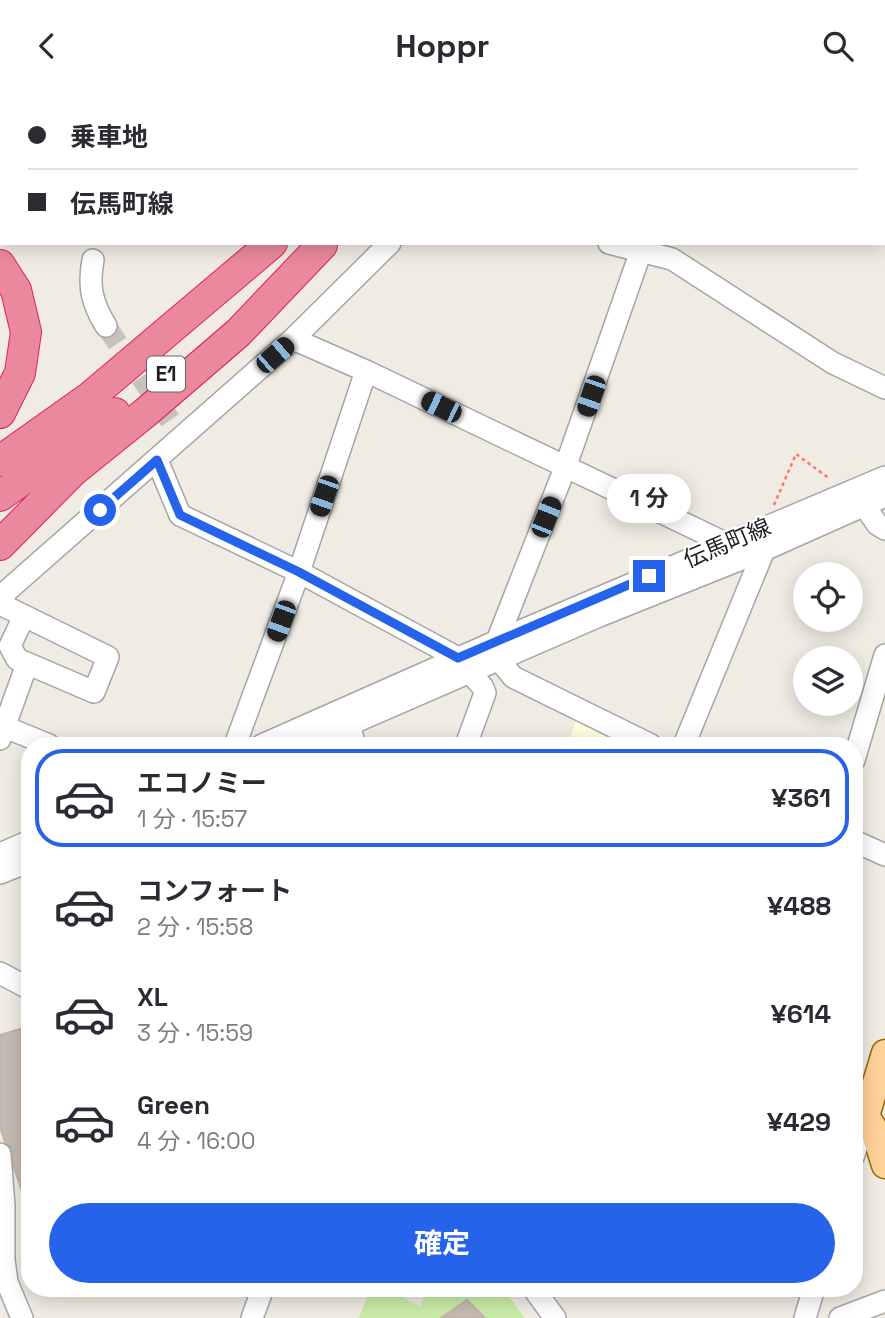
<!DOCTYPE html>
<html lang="ja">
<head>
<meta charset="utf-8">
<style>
  body { margin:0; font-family:"Space Grotesk","Noto Sans JP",sans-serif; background:#f2f2f3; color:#2b2b33; height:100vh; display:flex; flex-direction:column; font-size:26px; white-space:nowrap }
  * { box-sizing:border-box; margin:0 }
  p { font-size:23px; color:#7c7c81 }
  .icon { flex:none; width:38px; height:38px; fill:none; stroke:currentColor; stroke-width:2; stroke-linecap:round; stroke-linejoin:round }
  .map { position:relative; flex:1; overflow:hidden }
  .side { position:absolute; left:21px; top:646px; width:842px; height:560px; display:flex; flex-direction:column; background:#fff; border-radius:28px; box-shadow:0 4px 18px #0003 }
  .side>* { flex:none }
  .top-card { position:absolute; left:0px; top:0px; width:886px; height:154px; box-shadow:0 4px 18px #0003; display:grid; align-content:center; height:154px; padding:0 28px; background:#fff }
  .tools { position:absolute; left:793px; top:471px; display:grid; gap:14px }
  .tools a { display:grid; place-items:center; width:70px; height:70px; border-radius:50%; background:#fff; box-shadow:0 4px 18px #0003; font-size:35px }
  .end { position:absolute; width:32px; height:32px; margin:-16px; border:9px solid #2563eb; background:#fff; box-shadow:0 0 0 4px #fff }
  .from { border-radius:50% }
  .bubble { position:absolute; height:49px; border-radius:24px; background:#fff; box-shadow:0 4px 18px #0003; font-size:23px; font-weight:700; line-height:49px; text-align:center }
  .car { position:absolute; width:21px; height:42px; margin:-21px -10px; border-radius:9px; box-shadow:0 0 5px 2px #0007; background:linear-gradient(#222 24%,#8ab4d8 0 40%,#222 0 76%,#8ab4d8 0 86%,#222 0) }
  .top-card b { display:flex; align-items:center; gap:24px; height:66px; font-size:26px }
  .top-card b+b { border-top:2px solid #e1e1e2 }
  .top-card i { width:18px; height:18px; background:#2b2b33 }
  ul { padding:12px 0 0; list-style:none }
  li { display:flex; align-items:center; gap:21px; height:98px; margin:0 14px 10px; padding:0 14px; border:4px solid transparent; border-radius:28px }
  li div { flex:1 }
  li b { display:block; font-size:26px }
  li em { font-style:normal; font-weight:700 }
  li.selected { border-color:#2563eb }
  li>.icon { width:63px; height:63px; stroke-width:1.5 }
  .primary-button { display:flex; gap:14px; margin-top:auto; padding:14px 28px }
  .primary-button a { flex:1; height:80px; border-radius:42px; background:#2563eb; color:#fff; font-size:28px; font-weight:700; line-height:80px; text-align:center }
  header { display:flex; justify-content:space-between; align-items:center; height:91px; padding:0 28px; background:#fff; font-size:32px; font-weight:700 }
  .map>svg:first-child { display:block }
  .education { fill:#ffffde }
  .grass { fill:#caeca8 }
  .building { fill:#c4bbb3; stroke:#c2b2a6; stroke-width:2 }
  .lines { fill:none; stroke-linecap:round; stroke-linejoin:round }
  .minor-tunnel { stroke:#c6c3bc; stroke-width:21; stroke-dasharray:21 10; stroke-linecap:butt }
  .minor-casing { stroke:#a5a5a5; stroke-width:24 }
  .major-casing { stroke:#996500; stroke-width:29 }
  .highway-casing { stroke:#e11e62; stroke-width:32 }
  .path { stroke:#fe7567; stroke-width:2.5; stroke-dasharray:3.5 3.5; stroke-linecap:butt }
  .minor { stroke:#fff; stroke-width:21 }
  .major { stroke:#ffd29a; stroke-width:26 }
  .highway { stroke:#ea899c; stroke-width:30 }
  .route { stroke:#2563eb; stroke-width:9 }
  .labels { text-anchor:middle; stroke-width:5; stroke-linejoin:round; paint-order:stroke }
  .shield { fill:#fff; stroke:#626262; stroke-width:2 }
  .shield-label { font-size:21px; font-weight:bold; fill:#1e1e1e }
  .street-label { font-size:23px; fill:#1e1e1e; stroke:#fff }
</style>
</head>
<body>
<header><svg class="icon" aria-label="back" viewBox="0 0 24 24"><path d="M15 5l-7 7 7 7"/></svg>Hoppr<svg class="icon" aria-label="search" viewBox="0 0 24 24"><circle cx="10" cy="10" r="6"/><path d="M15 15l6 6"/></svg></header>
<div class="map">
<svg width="885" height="1227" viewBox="0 0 885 1227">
  <rect width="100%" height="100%" fill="#f0ece4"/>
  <path class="education" d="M576,629l54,25h-62z"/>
  <path class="grass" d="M370,1197h14l36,18 7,-18h75l23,30h-166z"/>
  <path class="building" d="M30,935v180l-2,1 -14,-39 -3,-21 -6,-5 -5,-15v-92z
    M467,1209l18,18h-44z"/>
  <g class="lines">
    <path class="minor-tunnel" d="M106,235l68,100"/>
    <defs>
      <path id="minor" d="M90,0l2,2
        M353,2l2,-2
        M533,2l2,-2
        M0,10l2,1
        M0,78l2,1
        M609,152l63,16 161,104 52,25
        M93,169c-5,27 -1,43 13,66
        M293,248l73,32 359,172
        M157,369l23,55 119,57 159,86
        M864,414l13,19 8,5
        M0,506l293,-258 97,-96
        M0,513l108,53 -14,35 -77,-33 -7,-13 14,-30
        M497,550l68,-173 76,-217
        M500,570l13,16 138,68
        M349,634l6,20
        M5,636l44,18
        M0,648l27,-75
        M235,654l64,-173 67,-201
        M262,654l235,-104 388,-164
        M302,654l297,-129 165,-66 121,-54
        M466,654l19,-52 -3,-7 -11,-12
        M684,654l80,-195
        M854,669l31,-105
        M854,750l31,14
        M0,763l30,-13
        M0,782l30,-12
        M0,882l30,16
        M0,1063l4,52v54l3,22 15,36
        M854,1064l12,-39 -9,-4
        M533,1197l22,30
        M252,1227l11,-30
        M805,1227l9,-30
        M840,1227l45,-17"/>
      <path id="major" d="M885,962l-19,63 7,11 12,38"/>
      <path id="highway" d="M419,2l2,-2
        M474,2l2,-2
        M0,111h2
        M0,174l16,25 10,42 -6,41 -20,40
        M0,370l90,-64 182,-154
        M0,405l115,-83
        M0,454l73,-74 72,-58 93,-80 84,-88"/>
    </defs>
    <use href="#minor" class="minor-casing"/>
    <use href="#major" class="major-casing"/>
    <use href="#highway" class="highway-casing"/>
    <path class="path" d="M187,2l3,-2
      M774,414l22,-51 34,25"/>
    <use href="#minor" class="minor"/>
    <use href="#major" class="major"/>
    <use href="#highway" class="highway"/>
  </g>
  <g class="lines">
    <path class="route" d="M100,419l57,-50 23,55 119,57 159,86 191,-82"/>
  </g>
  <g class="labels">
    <rect class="shield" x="147" y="265.5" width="38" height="35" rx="5"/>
    <g class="shield-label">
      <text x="166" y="290">E1</text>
    </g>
    <g class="street-label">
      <text transform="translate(727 452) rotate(-23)" y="8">伝馬町線</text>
    </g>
  </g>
</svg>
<div class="tools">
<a><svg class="icon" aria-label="locate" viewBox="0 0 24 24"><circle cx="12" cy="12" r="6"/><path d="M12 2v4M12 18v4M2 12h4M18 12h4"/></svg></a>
<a><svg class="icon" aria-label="layers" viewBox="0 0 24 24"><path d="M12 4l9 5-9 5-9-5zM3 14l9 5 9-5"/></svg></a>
</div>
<i class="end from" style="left:100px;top:419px"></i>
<i class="end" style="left:649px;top:485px"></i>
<div class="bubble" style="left:607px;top:383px;width:84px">1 分</div>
<i class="car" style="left:275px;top:264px;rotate:49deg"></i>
<i class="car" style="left:591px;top:305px;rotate:199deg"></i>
<i class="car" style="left:441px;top:316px;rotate:296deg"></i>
<i class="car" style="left:324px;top:405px;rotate:199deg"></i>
<i class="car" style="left:546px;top:426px;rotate:22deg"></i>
<i class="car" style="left:281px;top:530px;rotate:200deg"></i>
<div class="top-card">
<b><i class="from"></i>乗車地</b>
<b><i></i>伝馬町線</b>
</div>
<section class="side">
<ul>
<li class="selected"><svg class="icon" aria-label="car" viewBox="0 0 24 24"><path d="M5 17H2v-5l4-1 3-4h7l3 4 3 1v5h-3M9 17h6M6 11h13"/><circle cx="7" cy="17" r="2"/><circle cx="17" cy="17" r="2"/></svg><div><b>エコノミー</b><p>1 分 · 15:57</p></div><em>¥361</em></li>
<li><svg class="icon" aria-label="car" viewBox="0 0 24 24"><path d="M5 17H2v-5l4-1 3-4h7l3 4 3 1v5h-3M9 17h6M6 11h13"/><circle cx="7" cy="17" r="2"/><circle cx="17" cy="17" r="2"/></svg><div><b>コンフォート</b><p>2 分 · 15:58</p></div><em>¥488</em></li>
<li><svg class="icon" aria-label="car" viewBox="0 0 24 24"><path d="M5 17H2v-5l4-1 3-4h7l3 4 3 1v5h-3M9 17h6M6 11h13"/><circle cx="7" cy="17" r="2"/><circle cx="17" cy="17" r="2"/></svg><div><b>XL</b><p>3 分 · 15:59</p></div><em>¥614</em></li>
<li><svg class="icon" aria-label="car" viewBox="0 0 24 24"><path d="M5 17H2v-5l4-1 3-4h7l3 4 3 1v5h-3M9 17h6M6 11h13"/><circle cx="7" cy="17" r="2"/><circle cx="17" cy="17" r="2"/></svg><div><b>Green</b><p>4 分 · 16:00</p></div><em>¥429</em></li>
</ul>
<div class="primary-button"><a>確定</a></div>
</section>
</div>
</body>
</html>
